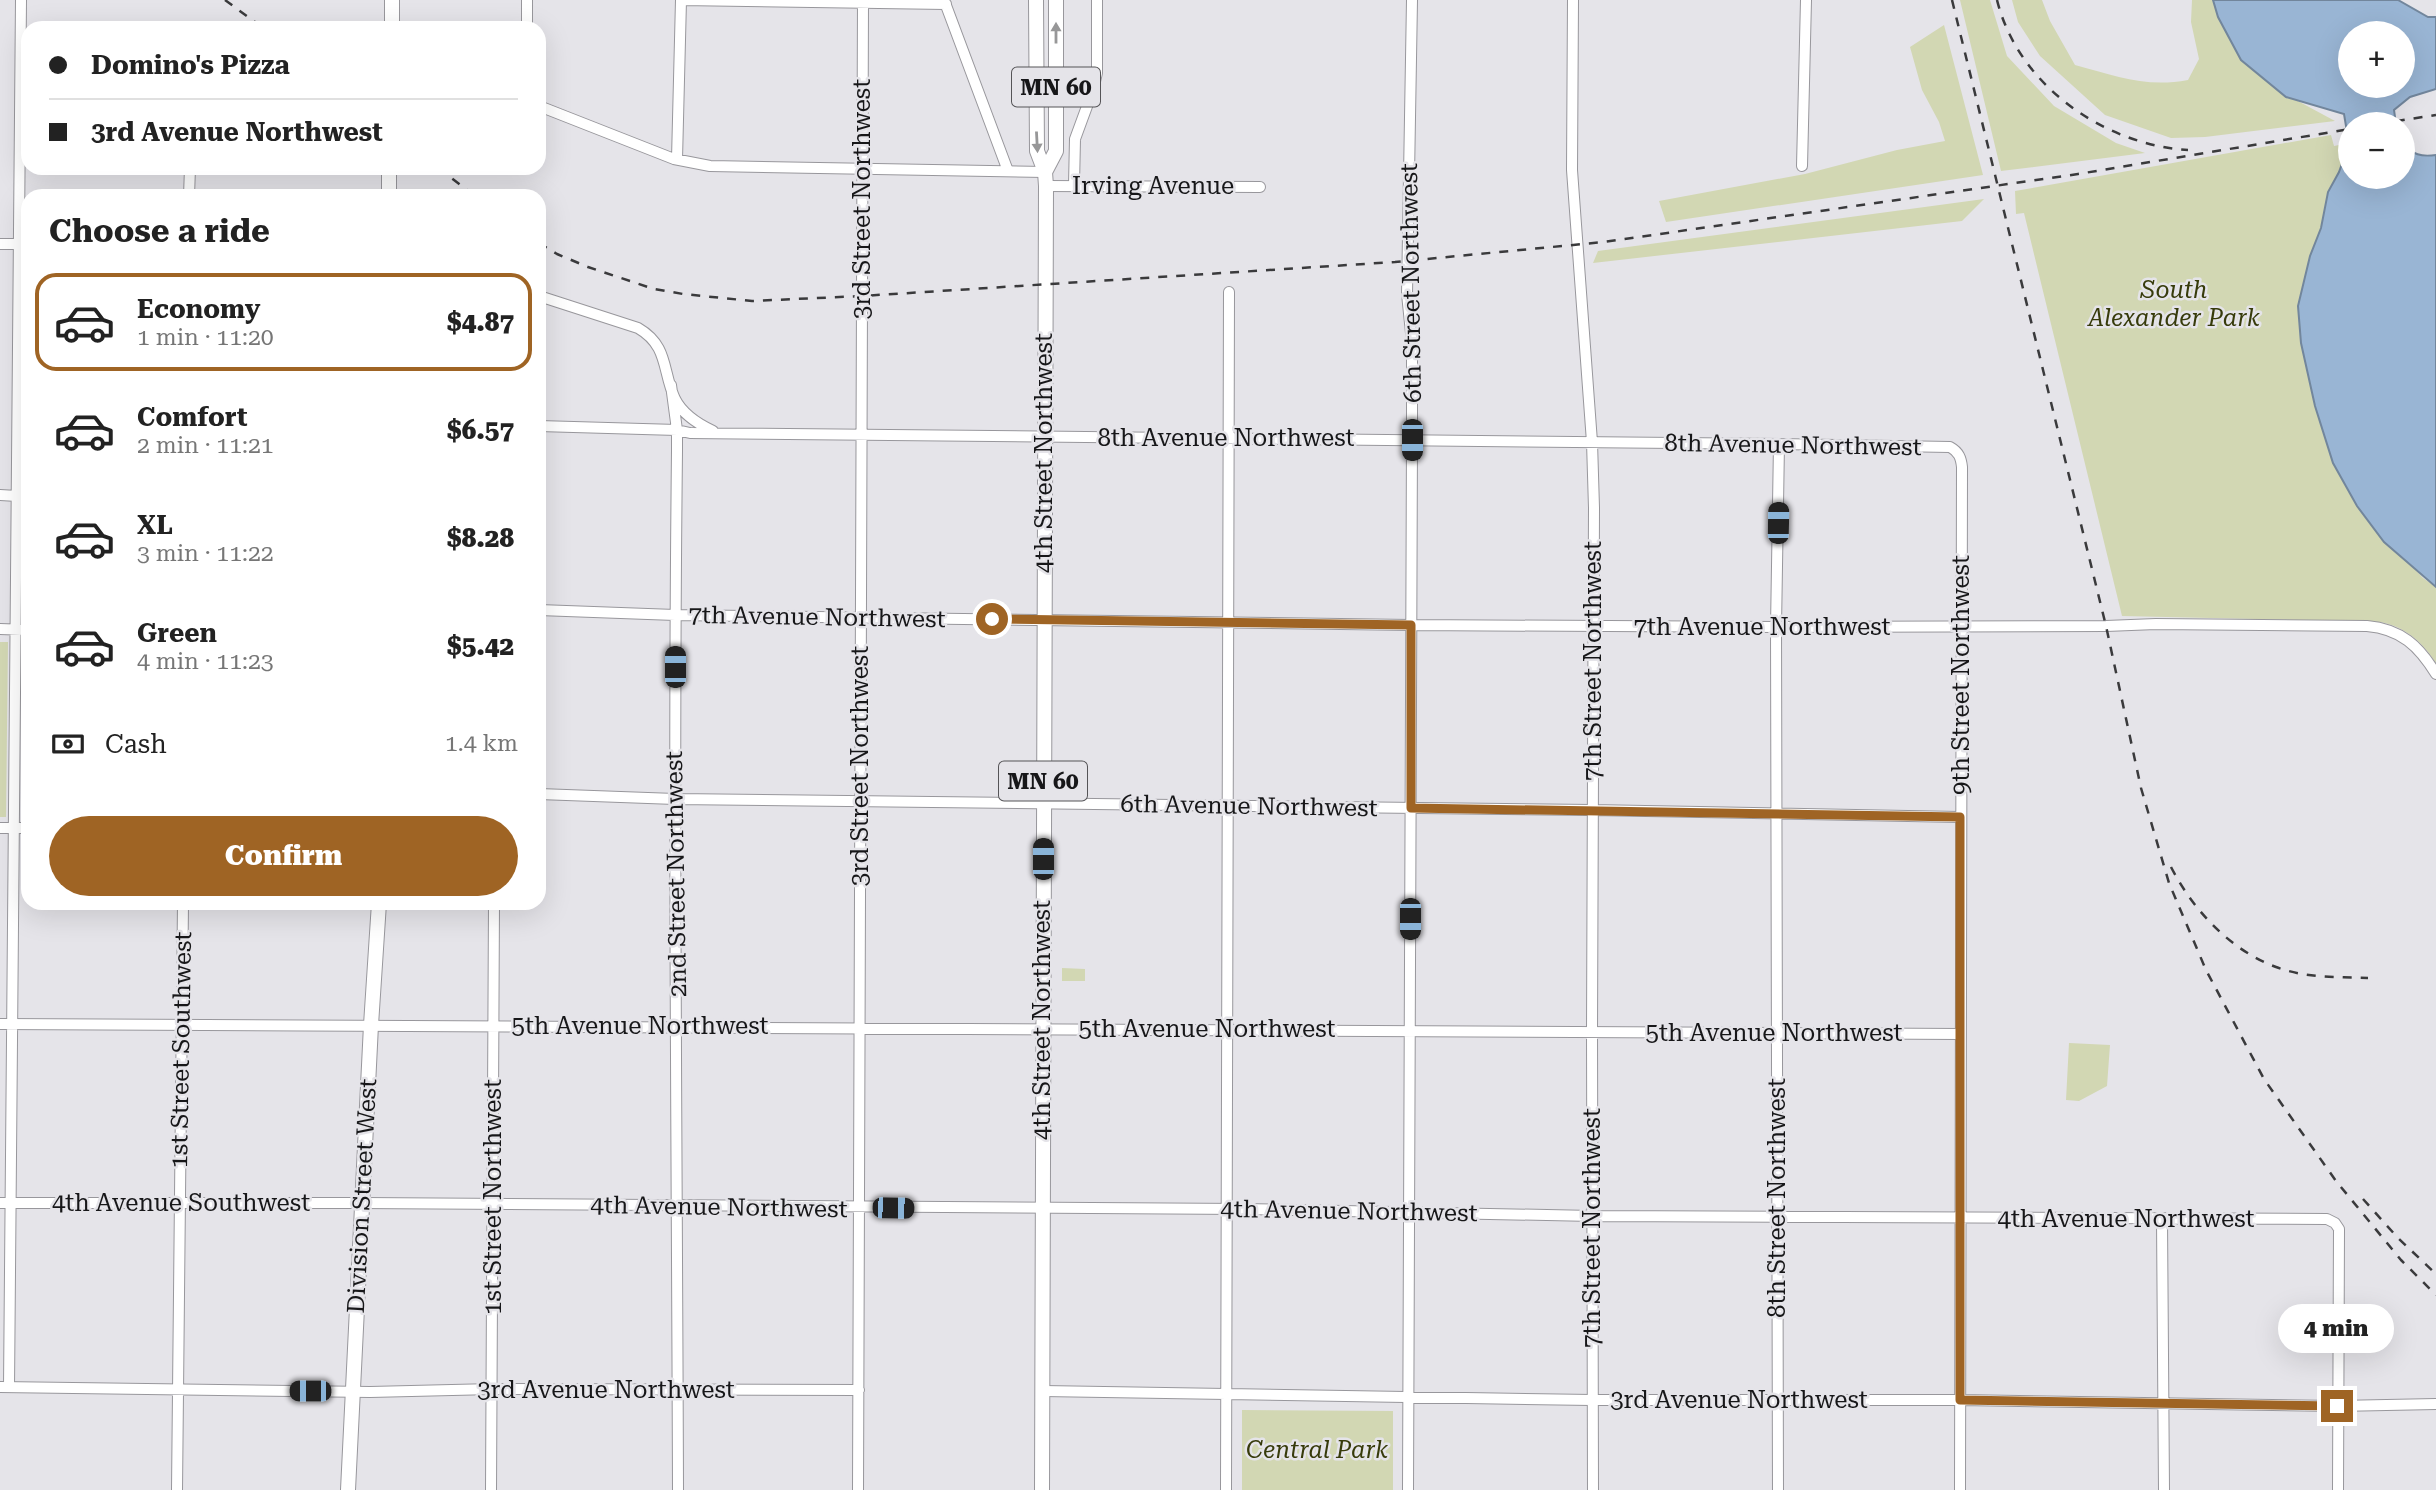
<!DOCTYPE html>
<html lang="en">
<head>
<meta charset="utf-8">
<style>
  body { margin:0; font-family:"Roboto Serif",serif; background:#f6f6f6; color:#222; height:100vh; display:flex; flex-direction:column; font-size:26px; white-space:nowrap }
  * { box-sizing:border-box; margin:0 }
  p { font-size:23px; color:#767676 }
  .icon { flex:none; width:38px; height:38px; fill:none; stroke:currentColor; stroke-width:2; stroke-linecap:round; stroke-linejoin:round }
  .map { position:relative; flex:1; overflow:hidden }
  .panel { position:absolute; left:21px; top:189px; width:525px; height:721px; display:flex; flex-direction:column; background:#fff; border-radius:21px; box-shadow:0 7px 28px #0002 }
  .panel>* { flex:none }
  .top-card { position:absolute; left:21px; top:21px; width:525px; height:154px; border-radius:21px; box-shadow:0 7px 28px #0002; display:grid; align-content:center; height:154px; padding:0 28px; background:#fff }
  .buttons { position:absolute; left:2338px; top:21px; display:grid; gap:14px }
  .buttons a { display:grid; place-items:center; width:77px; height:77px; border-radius:50%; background:#fff; box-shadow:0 7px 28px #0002; font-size:35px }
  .end { position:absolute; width:32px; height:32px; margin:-16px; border:9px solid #9f6424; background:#fff; box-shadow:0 0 0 4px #fff }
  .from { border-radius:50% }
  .bubble { position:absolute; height:49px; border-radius:24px; background:#fff; box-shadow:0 7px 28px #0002; font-size:23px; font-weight:800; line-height:49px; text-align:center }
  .car { position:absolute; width:21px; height:42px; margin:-21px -10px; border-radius:9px; box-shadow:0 0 5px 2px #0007; background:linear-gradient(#222 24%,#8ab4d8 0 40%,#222 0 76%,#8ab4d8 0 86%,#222 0) }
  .top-card b { display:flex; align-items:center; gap:24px; height:66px; font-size:26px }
  .top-card b+b { border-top:2px solid #e0e0e0 }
  .top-card i { width:18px; height:18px; background:#222 }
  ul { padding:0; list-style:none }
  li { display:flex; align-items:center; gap:21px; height:98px; margin:0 14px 10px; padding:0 14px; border:4px solid transparent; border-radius:21px }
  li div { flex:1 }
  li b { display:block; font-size:26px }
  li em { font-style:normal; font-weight:800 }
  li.current { border-color:#9f6424 }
  li>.icon { width:63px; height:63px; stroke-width:1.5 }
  h2 { padding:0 28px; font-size:32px; line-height:84px }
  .pay { display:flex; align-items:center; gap:18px; height:77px; padding:0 28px; font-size:26px }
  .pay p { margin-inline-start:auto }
  .action { display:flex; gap:14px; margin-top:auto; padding:14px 28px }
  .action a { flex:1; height:80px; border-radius:42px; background:#9f6424; color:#fff; font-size:28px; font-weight:800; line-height:80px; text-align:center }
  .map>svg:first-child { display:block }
  .green { fill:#d2d7b3 }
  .water { fill:#99b5d4; stroke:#72869c; stroke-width:2; fill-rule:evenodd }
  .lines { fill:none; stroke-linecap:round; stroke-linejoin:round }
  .minor-casing { stroke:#98979c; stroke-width:12 }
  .major-casing { stroke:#98979c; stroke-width:16 }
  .minor { stroke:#fff; stroke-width:10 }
  .major { stroke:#fff; stroke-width:14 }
  .rail { stroke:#3a3a3c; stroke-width:2.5; stroke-dasharray:9 9; stroke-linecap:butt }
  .oneway { fill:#979798 }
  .route { stroke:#9f6424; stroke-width:9 }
  .labels { text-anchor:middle; stroke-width:5; stroke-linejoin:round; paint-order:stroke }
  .shield { fill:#e5e4e9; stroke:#555457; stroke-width:2 }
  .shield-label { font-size:23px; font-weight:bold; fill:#171719 }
  .street-label { font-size:24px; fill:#171719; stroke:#e5e4e9 }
  .park-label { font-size:24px; font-style:italic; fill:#373b0b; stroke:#e5e4e9 }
</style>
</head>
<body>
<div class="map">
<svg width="2436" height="1490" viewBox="0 0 2436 1490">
  <rect width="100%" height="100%" fill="#e5e4e9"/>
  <path class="green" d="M1960,0h30l17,56 47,50 62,37 29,10 -144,18z
    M2012,0h30l8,21 25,44c41,11 71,23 113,15l11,-21 -8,-37 1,-22h24l2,17 23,43 55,40 39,21 -130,16 -34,1 -66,-23 -65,-59 -22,-34z
    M1944,25l39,150 -317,47 -7,-21 146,-27 92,-24 48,-9 -6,-19 -17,-32 -12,-43z
    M2331,135l3,11 15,-3 -10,29 -11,20 -7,36 -11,28 -9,87 14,63 18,57 24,43 66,72 13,9v76c-14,-21 -30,-36 -56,-41l-258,-6 -98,-403 -8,1 -1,-23z
    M1984,199l-22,22 -369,42 5,-12z
    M0,642h8l-2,175h-6z
    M1062,968l23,1v12h-23z
    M2069,1043l41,2 -3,41 -28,15 -13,-1z
    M1242,1410l151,1v79h-151z"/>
  <path class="water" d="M2213,0h185l30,17h8v72l-26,8 -16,13 2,14h-46v53h53v-34c10,12 18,14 33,12v432l-52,-45 -27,-36 -24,-43 -18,-57 -14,-63 -3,-37 12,-50 11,-28 7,-36 11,-20 10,-28 -5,-30 -58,-17 -45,-37 -23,-43zM2350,33h53v53h-53z"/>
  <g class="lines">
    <defs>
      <path id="minor" d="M944,0l64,171
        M1573,0l-1,170 20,272 2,66 -2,524 1,458
        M527,28v-28
        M539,106l135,53 36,7 335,6
        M677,159l4,-159 265,4
        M1802,166l4,-166
        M1074,185l1,-46 18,-49 4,-17v-73
        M1046,186l214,1
        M189,196l1,-28
        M0,244h28
        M539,296l99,32c31,18 24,43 37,71 8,16 23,25 38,32
        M671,385l6,45v21c-4,346 0,693 1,1039
        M539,426l138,4 13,3 1089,11 171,3c9,5 11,11 12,20l-2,1023
        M0,495l17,1
        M539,610l136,5 736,10 365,2 330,-1 50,-2 211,2c34,3 52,20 69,48
        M0,629l28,1
        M539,794l136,5 917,11 368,7
        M0,828h28
        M0,1024l1960,10
        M0,1203h362l881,6 350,7 734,3 8,4 4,6 -1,261
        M2162,1220l2,270
        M0,1387l370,5 123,-3 366,1
        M9,1387l12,-1387
        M1043,1391l549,9h368l377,6 99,-2
        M177,1490l6,-587
        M491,1490l3,-587
        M858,1490l5,-1490
        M1226,1490l3,-1198
        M1408,1490l4,-1050v-97l-5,-49 5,-294
        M1778,1490l-2,-863 3,-183"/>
      <path id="major" d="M1036,0l1,151 8,21 1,14 -4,1304
        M392,28v-28
        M1045,172l11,-21v-151
        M389,196v-28
        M348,1490l23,-465 8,-122"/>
    </defs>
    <use href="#minor" class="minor-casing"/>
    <use href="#major" class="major-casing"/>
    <use href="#minor" class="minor"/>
    <use href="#major" class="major"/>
    <path class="rail" d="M225,0l38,28
      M1952,0l154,626 35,162 28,95 37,87 58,109 72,102 65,79 35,35
      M1997,0c21,85 107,145 191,150
      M2378,124l58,-9
      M438,168l37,28
      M539,243l18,11 31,13 66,22 29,5 69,7 110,-5 533,-34 209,-20 474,-68 272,-45
      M2171,867c22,43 59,83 105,100 29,11 61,10 92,11
      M2363,1199l35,39 38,36"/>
  </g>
  <defs><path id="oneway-solid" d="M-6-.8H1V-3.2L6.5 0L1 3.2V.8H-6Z" transform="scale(1.75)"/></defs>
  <g class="oneway">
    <use href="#oneway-solid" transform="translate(1056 33) rotate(-90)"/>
    <use href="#oneway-solid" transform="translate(1037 142) rotate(87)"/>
  </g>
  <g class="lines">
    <path class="route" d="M992,619l419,6v183l549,9v583l377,6"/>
  </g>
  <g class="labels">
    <g class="shield">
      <rect x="1012" y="67.5" width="88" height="39" rx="5"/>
      <rect x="999" y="761.5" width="88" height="39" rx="5"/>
    </g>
    <g class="shield-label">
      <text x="1056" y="95">MN 60</text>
      <text x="1043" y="789">MN 60</text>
    </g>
    <g class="street-label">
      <text x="1153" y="194">Irving Avenue</text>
      <text transform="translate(862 199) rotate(-90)" y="8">3rd Street Northwest</text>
      <text transform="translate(1411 283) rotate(-91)" y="8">6th Street Northwest</text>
      <text x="1226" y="446">8th Avenue Northwest</text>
      <text transform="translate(1793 445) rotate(1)" y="8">8th Avenue Northwest</text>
      <text transform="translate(1044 453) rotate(-90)" y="8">4th Street Northwest</text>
      <text transform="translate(817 617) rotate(1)" y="8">7th Avenue Northwest</text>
      <text x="1762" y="635">7th Avenue Northwest</text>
      <text transform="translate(1593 661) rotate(-90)" y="8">7th Street Northwest</text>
      <text transform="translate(1961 675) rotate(-90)" y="8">9th Street Northwest</text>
      <text transform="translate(860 766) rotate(-90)" y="8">3rd Street Northwest</text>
      <text transform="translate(1249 806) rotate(1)" y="8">6th Avenue Northwest</text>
      <text transform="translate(676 874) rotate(-91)" y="8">2nd Street Northwest</text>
      <text transform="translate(1042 1020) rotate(-90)" y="8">4th Street Northwest</text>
      <text x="640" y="1034">5th Avenue Northwest</text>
      <text x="1207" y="1037">5th Avenue Northwest</text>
      <text x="1774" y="1041">5th Avenue Northwest</text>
      <text transform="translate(181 1050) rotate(-89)" y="8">1st Street Southwest</text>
      <text transform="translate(362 1196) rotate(-87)" y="8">Division Street West</text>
      <text transform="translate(493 1197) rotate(-90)" y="8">1st Street Northwest</text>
      <text transform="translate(1777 1198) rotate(-90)" y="8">8th Street Northwest</text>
      <text x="181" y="1211">4th Avenue Southwest</text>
      <text transform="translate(719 1207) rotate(1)" y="8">4th Avenue Northwest</text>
      <text transform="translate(1349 1211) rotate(1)" y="8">4th Avenue Northwest</text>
      <text x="2126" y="1227">4th Avenue Northwest</text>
      <text transform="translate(1592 1228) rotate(-90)" y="8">7th Street Northwest</text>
      <text x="606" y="1398">3rd Avenue Northwest</text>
      <text x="1739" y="1408">3rd Avenue Northwest</text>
    </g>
    <g class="park-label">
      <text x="2174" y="298">South<tspan x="2174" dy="28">Alexander Park</tspan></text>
      <text x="1317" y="1458">Central Park</text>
    </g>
  </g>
</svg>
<div class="buttons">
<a>+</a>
<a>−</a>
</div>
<i class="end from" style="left:992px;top:619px"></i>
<i class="end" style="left:2337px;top:1406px"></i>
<div class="bubble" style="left:2278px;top:1304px;width:116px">4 min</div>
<i class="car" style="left:1412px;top:440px;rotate:180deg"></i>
<i class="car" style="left:1778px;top:523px;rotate:1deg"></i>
<i class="car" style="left:675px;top:667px;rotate:0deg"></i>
<i class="car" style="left:1043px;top:859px;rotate:0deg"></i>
<i class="car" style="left:1410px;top:919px;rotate:180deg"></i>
<i class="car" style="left:893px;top:1208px;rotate:91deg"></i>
<i class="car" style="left:310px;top:1391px;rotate:270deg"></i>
<div class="top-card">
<b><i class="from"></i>Domino's Pizza</b>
<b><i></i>3rd Avenue Northwest</b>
</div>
<section class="panel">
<h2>Choose a ride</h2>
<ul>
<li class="current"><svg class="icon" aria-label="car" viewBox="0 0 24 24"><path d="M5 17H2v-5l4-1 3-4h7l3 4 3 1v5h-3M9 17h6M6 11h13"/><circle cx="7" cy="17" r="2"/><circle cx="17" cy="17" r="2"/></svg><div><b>Economy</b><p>1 min · 11:20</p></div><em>$4.87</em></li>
<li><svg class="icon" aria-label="car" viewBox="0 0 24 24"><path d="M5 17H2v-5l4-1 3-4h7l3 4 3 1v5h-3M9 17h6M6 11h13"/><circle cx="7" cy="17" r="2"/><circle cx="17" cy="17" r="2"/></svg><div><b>Comfort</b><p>2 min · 11:21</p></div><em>$6.57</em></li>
<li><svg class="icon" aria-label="car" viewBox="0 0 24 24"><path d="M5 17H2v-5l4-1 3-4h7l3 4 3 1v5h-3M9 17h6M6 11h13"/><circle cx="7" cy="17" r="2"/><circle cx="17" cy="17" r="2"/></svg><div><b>XL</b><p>3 min · 11:22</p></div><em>$8.28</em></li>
<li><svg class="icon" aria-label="car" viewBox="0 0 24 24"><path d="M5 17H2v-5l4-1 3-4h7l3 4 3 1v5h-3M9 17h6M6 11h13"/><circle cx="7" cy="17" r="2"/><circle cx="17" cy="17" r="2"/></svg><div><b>Green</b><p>4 min · 11:23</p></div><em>$5.42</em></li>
</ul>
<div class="pay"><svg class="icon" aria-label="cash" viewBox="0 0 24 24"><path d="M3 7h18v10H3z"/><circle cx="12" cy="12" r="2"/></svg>Cash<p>1.4 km</p></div>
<div class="action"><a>Confirm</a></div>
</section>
</div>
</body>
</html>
